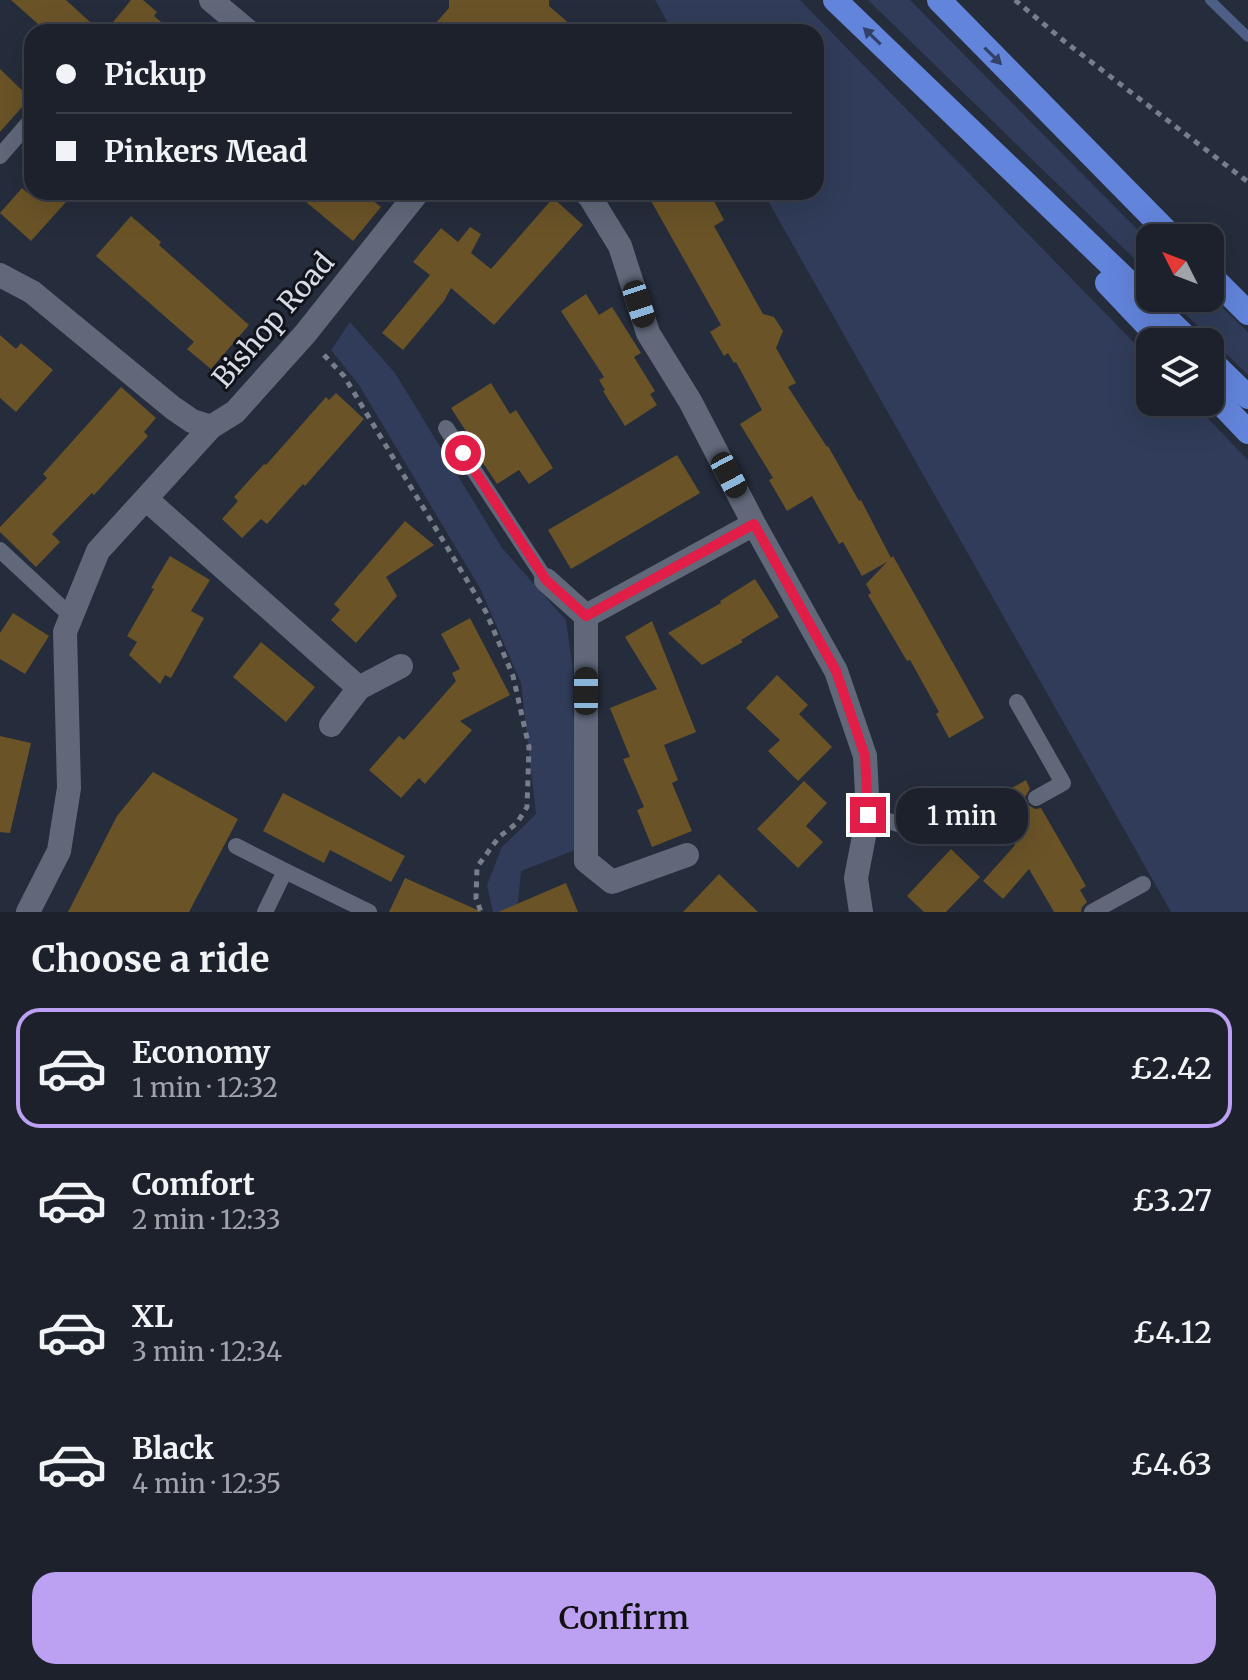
<!DOCTYPE html>
<html lang="en">
<head>
<meta charset="utf-8">
<style>
  body { margin:0; font-family:Merriweather,serif; background:#252934; color:#f1f3f6; height:100vh; display:flex; flex-direction:column; font-size:30px; white-space:nowrap }
  * { box-sizing:border-box; margin:0 }
  p { font-size:26px; color:#a0a3a9 }
  .icon { flex:none; width:44px; height:44px; fill:none; stroke:currentColor; stroke-width:2; stroke-linecap:round; stroke-linejoin:round }
  .map { position:relative; height:912px; overflow:hidden }
  .panel { display:flex; flex-direction:column; background:#1c212c; flex:1 }
  .panel>* { flex:none }
  .top-card { position:absolute; left:24px; top:24px; width:800px; height:176px; border-radius:24px; box-shadow:0 8px 32px #0002,0 0 0 2px #3a3e48; display:grid; align-content:center; height:176px; padding:0 32px; background:#1c212c }
  .needle { width:52px; rotate:312deg }
  .controls { position:absolute; left:1136px; top:224px; display:grid; gap:16px }
  .controls a { display:grid; place-items:center; width:88px; height:88px; border-radius:16px; background:#1c212c; box-shadow:0 8px 32px #0002,0 0 0 2px #3a3e48; font-size:40px }
  .end { position:absolute; width:36px; height:36px; margin:-18px; border:10px solid #e11d48; background:#fff; box-shadow:0 0 0 4px #fff }
  .from { border-radius:50% }
  .bubble { position:absolute; height:56px; border-radius:24px; background:#1c212c; box-shadow:0 8px 32px #0002,0 0 0 2px #3a3e48; font-size:26px; font-weight:600; line-height:56px; text-align:center }
  .car { position:absolute; width:24px; height:48px; margin:-24px -12px; border-radius:10px; box-shadow:0 0 6px 2px #0007; background:linear-gradient(#222 24%,#8ab4d8 0 40%,#222 0 76%,#8ab4d8 0 86%,#222 0) }
  .top-card b { display:flex; align-items:center; gap:28px; height:76px; font-size:30px }
  .top-card b+b { border-top:2px solid #3a3e48 }
  .top-card i { width:20px; height:20px; background:#f1f3f6 }
  ul { padding:0; list-style:none }
  li { display:flex; align-items:center; gap:24px; height:120px; margin:0 16px 12px; padding:0 16px; border:4px solid transparent; border-radius:24px }
  li div { flex:1 }
  li b { display:block; font-size:30px }
  li em { font-style:normal; font-weight:600 }
  li.selected { border-color:#bca0f2 }
  li>.icon { width:72px; height:72px; stroke-width:1.5 }
  h2 { padding:0 32px; font-size:36px; line-height:96px }
  .button { display:flex; gap:16px; margin-top:auto; padding:16px 32px }
  .button a { flex:1; height:92px; border-radius:24px; background:#bca0f2; color:#111; font-size:32px; font-weight:600; line-height:92px; text-align:center }
  .map>svg:first-child { display:block }
  .green { fill:#303c59 }
  .lines { fill:none; stroke-linecap:round; stroke-linejoin:round }
  .stream { stroke:#4e5f87; stroke-width:10 }
  .building { fill:#6a5327 }
  .path { stroke:#777d8a; stroke-width:5; stroke-dasharray:6 6; stroke-linecap:butt }
  .service { stroke:#60687a; stroke-width:16 }
  .minor { stroke:#60687a; stroke-width:24 }
  .trunk { stroke:#6284db; stroke-width:24 }
  .oneway { fill:#314168 }
  .route { stroke:#e11d48; stroke-width:10 }
  .labels { text-anchor:middle; stroke-width:6; stroke-linejoin:round; paint-order:stroke }
  .street-label { font-size:28px; fill:#d7dce6; stroke:#11141b }
</style>
</head>
<body>
<div class="map">
<svg width="1248" height="912" viewBox="0 0 1248 912">
  <rect width="100%" height="100%" fill="#252c3b"/>
  <path class="green" d="M655,0h145l350,359v43h42l56,58v452h-77l-408,-720h53v-160h-143z
    M868,0h42l240,242v32z
    M1210,296l38,36v43l-75,-73 3,-2 -1,-2h35z
    M350,322l45,51 107,175 64,72 7,51 2,179 -54,21 -4,41h-24l-6,-27 15,-38 34,-33 -15,-131 -40,-93 -122,-205 -28,-35z"/>
  <g class="lines">
    <path class="stream" d="M1210,0l38,37"/>
  </g>
  <path class="building" d="M11,0h55l35,32h-54z
    M131,0h12l14,12 -3,4 19,16h-68z
    M449,0h100v6l30,26h-151l21,-24z
    M0,69l30,29 -30,34z
    M22,188l6,5 47,-1 -44,49 -31,-28z
    M294,192h68l19,15 -28,34z
    M646,192h63l15,28 -10,6 49,88 11,3 9,14 -7,17 20,35 -8,4 39,60 1,-1 31,55 2,-1 30,58 2,-2 91,162 -35,20 -13,-24 3,-2 -29,-52 -3,1 -39,-66 3,-2 -5,-9 21,-22 -25,14 -19,-34 -4,2 -27,-48 -25,15 -18,-31 4,-2 -33,-54 22,-14 -26,-48 -2,1 -6,-10 -4,3 -14,-24 11,-7z
    M553,198l30,27 -89,100 -43,-37 -7,13 -41,49 -21,-17 48,-58 -17,-13 28,-34 17,14 12,-15 11,7 -10,19 20,16z
    M131,216l30,26 -2,3 90,80 -38,44 -24,-20 7,-7 -98,-86z
    M586,294l13,21 13,-8 29,46 -7,4 21,34 -5,3 7,11 -32,21 -22,-35 2,-1 -6,-10 5,-3 -43,-66z
    M0,335l16,14 5,-6 32,27 -37,42 -16,-14z
    M491,383l19,31 6,-4 37,58 -24,16 -10,-14 -22,14 -20,-30 3,-1 -29,-45z
    M121,387l35,31 -12,14 4,4 -54,59 -2,-2 -40,41 8,8 -24,25 -36,-35v-5l47,-49 -4,-4z
    M336,393l28,26 -59,67 -2,-2 -36,40 -6,-5 -19,19 -20,-19 16,-18 -4,-4 30,-33 2,1 60,-68 3,3z
    M677,455l23,38 -129,76 -23,-39z
    M405,521l29,24 -48,32 11,19 -41,47 -25,-23 9,-10 -6,-6z
    M170,556l40,24 -19,31 13,7 -33,60 -6,-3 -5,9 -31,-29 8,-13 -10,-6 27,-47 -3,-1z
    M755,579l24,38 -38,23 2,2 -41,23 -34,-32 53,-30 -1,-2z
    M13,613l36,23 -24,38 -25,-15v-26z
    M470,618l40,77 -50,26 12,9 -47,54 -6,-6 -18,20 -32,-28 30,-34 5,4 52,-59 -4,-8 8,-4 -19,-35z
    M652,621l44,111 -32,13 14,35 -6,3 20,48 -40,16 -15,-37 7,-3 -21,-48 7,-2 -20,-49 47,-19 -32,-52z
    M261,642l54,45 -29,35 -53,-45z
    M777,675l31,30 -9,9 33,33 -34,34 -30,-30 12,-11 -34,-32z
    M0,736l31,7 -21,90 -10,-1z
    M153,772l85,47 -49,93h-121l49,-96z
    M1026,780l4,9 -5,8 2,7 8,5 6,-1 45,78 -6,4 7,12 -5,5 -1,5h-27l-25,-43 -26,30 -20,-18 32,-36 -5,-9 6,-4 -5,-8 6,-6 -1,-7 -7,-7 -9,1 -4,-8z
    M804,781l23,22 -21,23 17,16 -25,26 -41,-39z
    M283,793l122,63 -14,26 -61,-32 -6,13 -61,-32z
    M951,849l29,28 -34,35h-22l-17,-16z
    M719,874l39,38h-75z
    M405,878l77,34h-93z
    M566,883l12,29h-80z"/>
  <g class="lines">
    <path class="path" d="M1015,0l49,41 184,141
      M324,355l20,21 142,236 27,64 16,71 -2,60 -10,16 -18,14 -22,30 -1,31 5,14"/>
    <path class="service" d="M0,156l32,-37
      M446,428l100,152
      M0,550l72,67
      M1017,702l46,81 -27,15
      M868,815l74,22 64,-22
      M236,846l49,25
      M265,912l20,-41 84,41
      M1092,912l51,-28"/>
    <path class="minor" d="M211,0l38,32
      M585,192l5,5 30,49 28,87 42,68 64,123 82,147 29,85 3,59 -12,63 5,34
      M0,275l32,17 141,116 19,13 19,6 24,-15 70,-78 113,-142
      M146,499l213,189
      M546,580l40,36
      M331,725l28,-37 42,-22
      M687,855l-75,27 -26,-21v-245l168,-92
      M28,912l31,-61 10,-63 -4,-156 33,-81 113,-124"/>
    <path class="trunk" d="M835,0l356,342
      M939,0l234,238
      M1210,275l38,38
      M1107,283l56,59
      M1210,360l38,37
      M1210,392l38,40"/>
  </g>
  <defs><path id="oneway-solid" d="M-6-.8H1V-3.2L6.5 0L1 3.2V.8H-6Z" transform="scale(2)"/></defs>
  <g class="oneway">
    <use href="#oneway-solid" transform="translate(872 36) rotate(-136)"/>
    <use href="#oneway-solid" transform="translate(993 56) rotate(45)"/>
  </g>
  <g class="lines">
    <path class="route" d="M463,453l83,127 40,36 168,-92 82,147 29,85 3,59"/>
  </g>
  <g class="labels">
    <g class="street-label">
      <text transform="translate(273 320) rotate(-49)" y="10">Bishop Road</text>
    </g>
  </g>
</svg>
<div class="controls">
<a><svg class="needle" viewBox="-14 -14 28 28"><path d="M0-13l5 13h-10z" fill="#e53935"/><path d="M0 13l5-13h-10z" fill="#a0a3a9"/></svg></a>
<a><svg class="icon" aria-label="layers" viewBox="0 0 24 24"><path d="M12 4l9 5-9 5-9-5zM3 14l9 5 9-5"/></svg></a>
</div>
<i class="end from" style="left:463px;top:453px"></i>
<i class="end" style="left:868px;top:815px"></i>
<div class="bubble" style="left:896px;top:788px;width:132px">1 min</div>
<i class="car" style="left:639px;top:304px;rotate:162deg"></i>
<i class="car" style="left:729px;top:475px;rotate:152deg"></i>
<i class="car" style="left:586px;top:691px;rotate:0deg"></i>
<div class="top-card">
<b><i class="from"></i>Pickup</b>
<b><i></i>Pinkers Mead</b>
</div>
</div>
<section class="panel">
<h2>Choose a ride</h2>
<ul>
<li class="selected"><svg class="icon" aria-label="car" viewBox="0 0 24 24"><path d="M5 17H2v-5l4-1 3-4h7l3 4 3 1v5h-3M9 17h6M6 11h13"/><circle cx="7" cy="17" r="2"/><circle cx="17" cy="17" r="2"/></svg><div><b>Economy</b><p>1 min · 12:32</p></div><em>£2.42</em></li>
<li><svg class="icon" aria-label="car" viewBox="0 0 24 24"><path d="M5 17H2v-5l4-1 3-4h7l3 4 3 1v5h-3M9 17h6M6 11h13"/><circle cx="7" cy="17" r="2"/><circle cx="17" cy="17" r="2"/></svg><div><b>Comfort</b><p>2 min · 12:33</p></div><em>£3.27</em></li>
<li><svg class="icon" aria-label="car" viewBox="0 0 24 24"><path d="M5 17H2v-5l4-1 3-4h7l3 4 3 1v5h-3M9 17h6M6 11h13"/><circle cx="7" cy="17" r="2"/><circle cx="17" cy="17" r="2"/></svg><div><b>XL</b><p>3 min · 12:34</p></div><em>£4.12</em></li>
<li><svg class="icon" aria-label="car" viewBox="0 0 24 24"><path d="M5 17H2v-5l4-1 3-4h7l3 4 3 1v5h-3M9 17h6M6 11h13"/><circle cx="7" cy="17" r="2"/><circle cx="17" cy="17" r="2"/></svg><div><b>Black</b><p>4 min · 12:35</p></div><em>£4.63</em></li>
</ul>
<div class="button"><a>Confirm</a></div>
</section>
</body>
</html>
